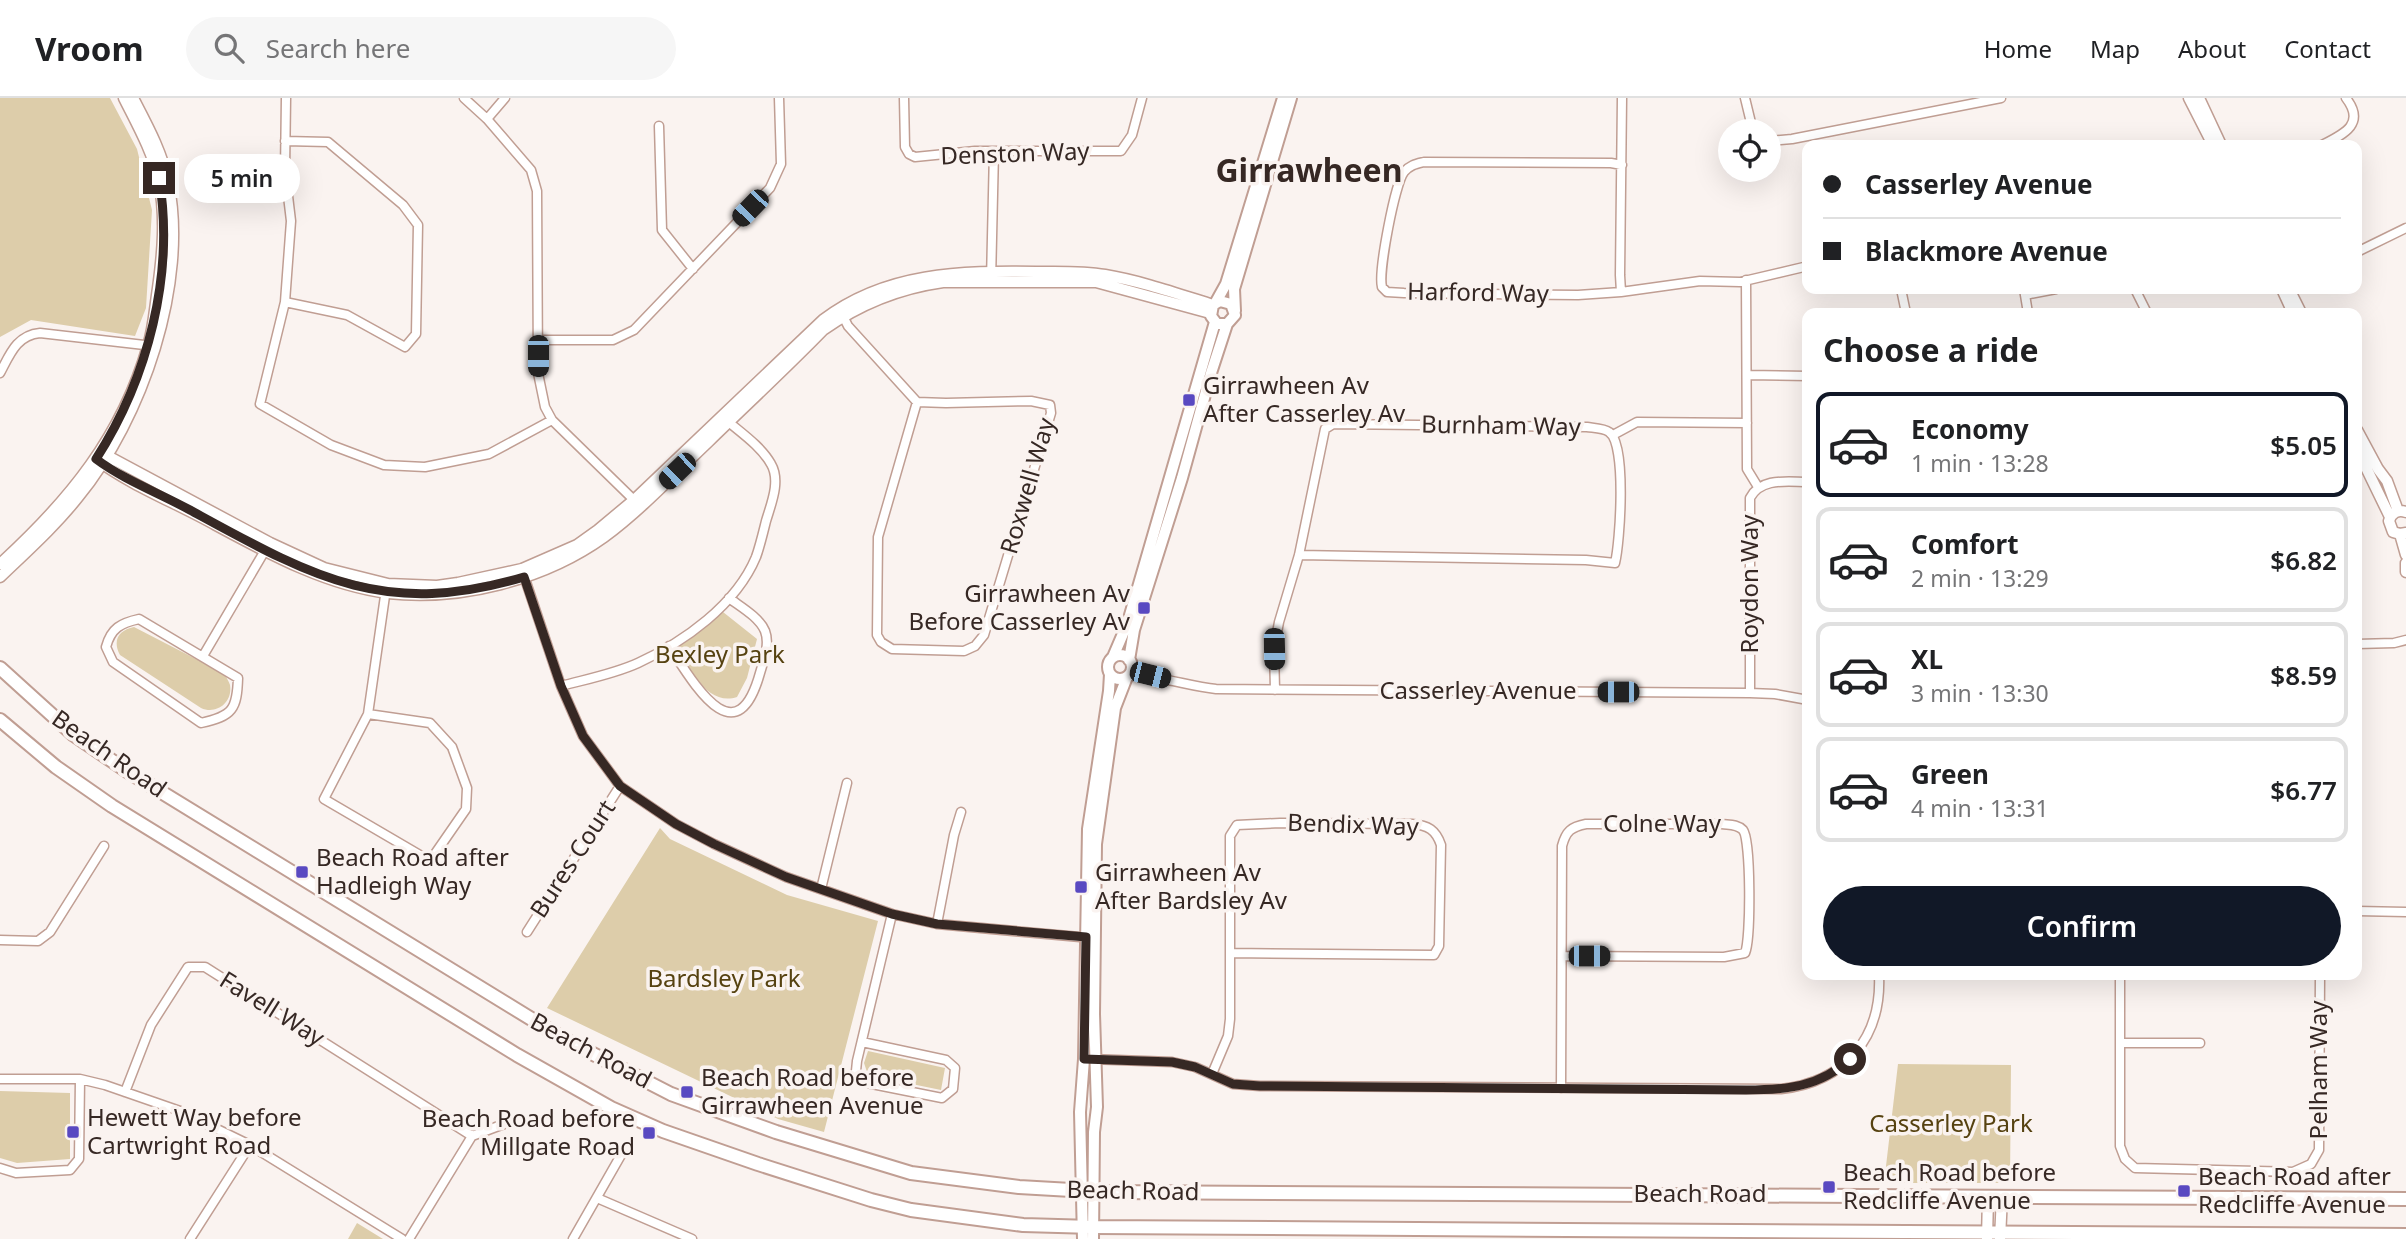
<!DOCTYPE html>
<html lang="en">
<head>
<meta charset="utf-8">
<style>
  body { margin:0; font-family:"Noto Sans",sans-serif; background:#f6f6f6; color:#202124; height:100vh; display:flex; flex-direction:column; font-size:26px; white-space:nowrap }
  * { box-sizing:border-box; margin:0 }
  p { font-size:23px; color:#757577 }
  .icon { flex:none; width:38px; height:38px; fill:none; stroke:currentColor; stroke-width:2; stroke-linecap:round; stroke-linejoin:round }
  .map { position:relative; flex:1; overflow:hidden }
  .side { position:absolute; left:1802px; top:210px; width:560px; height:672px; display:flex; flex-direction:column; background:#fff; border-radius:14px; box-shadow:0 7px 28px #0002 }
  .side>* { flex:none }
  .guide { position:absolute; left:1802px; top:42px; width:560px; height:154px; border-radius:14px; box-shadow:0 7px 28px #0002; display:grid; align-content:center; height:154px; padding:0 21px; background:#fff }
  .controls { position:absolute; left:1718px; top:21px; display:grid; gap:14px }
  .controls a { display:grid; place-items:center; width:63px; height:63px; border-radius:50%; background:#fff; box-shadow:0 7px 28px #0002; font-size:35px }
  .end { position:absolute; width:32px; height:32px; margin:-16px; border:9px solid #362824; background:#fff; box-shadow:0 0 0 4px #fff }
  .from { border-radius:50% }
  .bubble { position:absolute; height:49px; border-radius:24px; background:#fff; box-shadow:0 7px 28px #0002; font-size:23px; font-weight:600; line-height:49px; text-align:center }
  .car { position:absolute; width:21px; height:42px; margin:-21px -10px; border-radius:9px; box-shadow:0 0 5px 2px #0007; background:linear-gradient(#222 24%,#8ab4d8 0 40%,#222 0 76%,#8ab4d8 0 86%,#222 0) }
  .guide b { display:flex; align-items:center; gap:24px; height:66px; font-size:26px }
  .guide b+b { border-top:2px solid #e0e0e0 }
  .guide i { width:18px; height:18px; background:#202124 }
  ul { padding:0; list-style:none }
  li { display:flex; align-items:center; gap:21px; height:105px; margin:0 14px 10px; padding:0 7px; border:4px solid #e0e0e0; border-radius:14px }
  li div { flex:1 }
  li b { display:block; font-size:26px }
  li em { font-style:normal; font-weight:600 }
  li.active { border-color:#111827 }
  li>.icon { width:63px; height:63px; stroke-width:1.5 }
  h2 { padding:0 21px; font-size:32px; line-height:84px }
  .cta { display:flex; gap:14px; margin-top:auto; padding:14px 21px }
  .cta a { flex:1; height:80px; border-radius:42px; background:#111827; color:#fff; font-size:28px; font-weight:600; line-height:80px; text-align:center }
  header { display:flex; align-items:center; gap:42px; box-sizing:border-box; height:98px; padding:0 35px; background:#fff; border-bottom:2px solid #e0e0e0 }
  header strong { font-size:33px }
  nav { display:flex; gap:38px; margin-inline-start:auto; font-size:24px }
  .search { width:490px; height:63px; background:#f6f6f6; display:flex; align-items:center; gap:18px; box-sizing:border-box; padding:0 24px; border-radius:38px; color:#757577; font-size:26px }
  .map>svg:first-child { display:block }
  .green { fill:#ddcdaa }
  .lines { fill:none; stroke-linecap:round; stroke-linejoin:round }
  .minor-casing { stroke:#c09e93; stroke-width:11 }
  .tertiary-casing { stroke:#c09e93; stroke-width:13 }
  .secondary-casing { stroke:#c09e93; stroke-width:14 }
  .primary-casing { stroke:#c09e93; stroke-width:16 }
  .minor { stroke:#fff; stroke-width:8 }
  .tertiary { stroke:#fff; stroke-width:10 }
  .secondary { stroke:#fff; stroke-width:10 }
  .primary { stroke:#fff; stroke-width:12 }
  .route { stroke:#362824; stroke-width:9 }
  .poi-dot { fill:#5949c1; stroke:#faf3f0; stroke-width:2.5 }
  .labels { text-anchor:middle; stroke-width:7; stroke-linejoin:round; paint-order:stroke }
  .street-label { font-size:24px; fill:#362824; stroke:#faf3f0 }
  .poi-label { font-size:24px; fill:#362824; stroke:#faf3f0; text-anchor:start }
  .park-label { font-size:24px; fill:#564210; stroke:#faf3f0 }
  .district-label { font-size:32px; font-weight:bold; fill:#362824; stroke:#faf3f0 }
</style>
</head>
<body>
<header>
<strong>Vroom</strong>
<div class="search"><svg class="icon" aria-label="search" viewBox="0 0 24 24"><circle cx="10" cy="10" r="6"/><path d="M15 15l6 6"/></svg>Search here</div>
<nav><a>Home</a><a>Map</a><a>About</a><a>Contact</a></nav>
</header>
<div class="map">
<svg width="2406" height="1141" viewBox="0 0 2406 1141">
  <rect width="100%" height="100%" fill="#faf3f0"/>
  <path class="green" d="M0,0h110l27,51 15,61 -6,98 -11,28 -104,-16 -31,17z
    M723,514l34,27 -10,39 -10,19c-30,10 -48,-30 -61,-50z
    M134,529l91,47c1,4 4,7 5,11 3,18 -14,30 -29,23l-81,-53c-8,-15 -1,-25 14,-28z
    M660,730l10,11 117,56 91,26 -54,211 -46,-13 -231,-111z
    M868,953l77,17 -4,22 -73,-15 -4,-12z
    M1898,966l113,1 -1,118h-126z
    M0,993l70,2v66l-53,4 -17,-5z
    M357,1125l26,16h-35z"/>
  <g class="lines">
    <defs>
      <path id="minor" d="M286,0l-1,73 6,50 -6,81 -25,102 71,41 53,20 41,2 64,-13 63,-34
        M464,0l23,21 44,51 6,21 1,182 7,34 7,13 86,84
        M904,0l1,49 4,7 6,3 60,-6h146l11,-16 10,-37
        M1745,0l8,33
        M487,21l18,-21
        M659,28l3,104 31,39
        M285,43l43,1 75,63 15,20 -2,109 -11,13 -58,-32 -62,-13
        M1769,43l23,-2 209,-41
        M2322,47c22,-11 44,-21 24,-47
        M1622,67l-11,-2 -187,-1c-8,2 -14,3 -20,10 -9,11 -26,100 -22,115l5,5 17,1 174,2 43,-3 -1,-17 2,-177
        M2357,154l49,-24
        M1746,182l1,189 11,18
        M991,183l3,-130
        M1901,191l5,24
        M2024,191l4,24
        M2135,191l12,24
        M1621,194l79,-11 40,1 68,-16
        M2025,197l31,-6
        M841,214l7,14 69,76 29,1 85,-2 19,4 1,8 -67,222 -9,11 -11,5 -72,-2 -11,-7 -4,-7 1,-98 39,-135
        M538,242h75l21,-10 136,-142 11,-24 -2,-66
        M0,275c10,-19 17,-38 40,-40l113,13
        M1747,277l61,1
        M1613,337l24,-13 110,1
        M523,475l38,113 22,50 37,50 56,38 38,20 72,33 106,37 45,10 154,14
        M139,521l99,59c-1,31 -5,38 -37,45l-88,-61 -7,-15c5,-19 15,-24 33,-28z
        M2357,546l37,-1 12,-3
        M669,548c24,36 67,113 91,27 4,-14 10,-29 5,-42 -6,-14 -24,-24 -36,-33
        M203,558l64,-109
        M1131,566l19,11
        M1129,578c30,-1 58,10 87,13l534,4 25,1 33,6
        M561,588c26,-7 53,-12 77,-23 46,-21 98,-58 118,-106 4,-11 7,-24 10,-36 5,-17 15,-40 5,-57 -10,-18 -31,-32 -46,-45
        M1275,592l-1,-41 5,-27 20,-67 26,-126 8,-5 254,3c6,1 17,1 22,5 18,11 11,111 6,131l-29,-3 -287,-5
        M1750,595v-195c11,-21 38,-16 58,-16
        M368,616l62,9 22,24 15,41 -1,21 -36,52 -106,-62 44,-85 18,-125
        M821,791l26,-106
        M2357,813l49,1
        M937,826l17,-89 7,-23
        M527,834l93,-146
        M0,842l38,1 12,-9 54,-86
        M2120,877v171l5,13 10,9 158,4 18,-8 8,-14 1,-175
        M862,944l84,18 9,8 -2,21 -11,9 -75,-15 -11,-12 1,-10 35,-147
        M2120,945h80
        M1090,961l82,3 23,5 38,17 27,2 521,3c63,-7 101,-50 98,-114
        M1212,976l16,-38 2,-17v-183l7,-11 43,-2 132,1c16,1 24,6 29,21l-2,101 -5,9 -204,-2
        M0,981h80l25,6 75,26 70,34 152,94
        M1561,990l1,-242c4,-15 9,-19 24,-22h136c7,1 15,0 21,6 8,10 8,109 2,123l-21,4 -162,-1
        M125,994l26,-67 37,-58h17l267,169 -63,103
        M472,1038l32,-12
        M0,1070l16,5 54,-3 9,-11 1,-80
        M597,1100l95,41
        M190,1141l60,-94
        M573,1141l48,-84"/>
      <path id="tertiary" d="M2189,0l24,47
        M2199,0l22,47
        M2282,191l11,24
        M2289,191l12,24
        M2357,332l21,39 9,12 11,30
        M2357,351l33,68
        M100,354l170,91 54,25 64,16 49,2 21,-3 64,-14 55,-24 21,-15 36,-30 189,-180c63,-48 138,-49 213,-48 23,0 47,-1 69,3 36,6 73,19 108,30
        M96,361c36,27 81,44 120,66 54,29 110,60 172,68 72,8 156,-13 216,-56 38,-28 71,-64 105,-96 38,-37 77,-73 114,-111 35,-25 77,-42 120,-48h153l114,31
        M2406,414c-8,-3 -15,1 -17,9l4,11 7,2 6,-1
        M2400,436l6,21
        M2406,465v9
        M0,466c69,-63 122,-127 148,-218 6,-19 7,-39 10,-58 5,-36 8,-71 1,-107 -6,-29 -22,-57 -35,-83
        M0,479c27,-26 55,-51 78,-80 64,-78 111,-215 90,-315 -6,-30 -21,-57 -35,-84
        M1987,1141l1,-43
        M2000,1141l2,-43"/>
      <path id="secondary" d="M1216,204l10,-18 57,-186
        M1235,213l-1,-22 57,-191
        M1108 569a12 12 0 1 1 24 0a12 12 0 1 1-24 0Z
        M1113,559l15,-35 87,-300
        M1129,562l5,-30 48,-152 29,-105 16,-49 8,-9 -4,-11 -11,-3 -7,4 -2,11 6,8h10
        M1083,1141l-3,-127 4,-53 4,-230 21,-138 1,-17
        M1093,1141l1,-107 3,-25 -3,-93 2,-170 19,-136 12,-31"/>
      <path id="primary" d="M0,570l74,67 53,36 437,268 107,55 105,38 135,41 108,14 87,5 1300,7
        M0,622l56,47 56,39 405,249 94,53 52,23 95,33 113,36 40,10 112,15 70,2 1313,8"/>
    </defs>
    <use href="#minor" class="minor-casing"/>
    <use href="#tertiary" class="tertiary-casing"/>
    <use href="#secondary" class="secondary-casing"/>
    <use href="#primary" class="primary-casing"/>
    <use href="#minor" class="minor"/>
    <use href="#tertiary" class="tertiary"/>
    <use href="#secondary" class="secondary"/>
    <use href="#primary" class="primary"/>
  </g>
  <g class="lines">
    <path class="route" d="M159,80c16,96 -11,200 -63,281 28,21 63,34 94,51 121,66 193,109 334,67l37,109 22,50 37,50 56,38 38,20 72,33 106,37 45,10 149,13 -2,122 88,3 23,5 38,17 27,2 486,4c40,0 74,-3 104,-31"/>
  </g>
  <g class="poi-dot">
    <rect x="1182" y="295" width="14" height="14" rx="3.5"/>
    <rect x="1137" y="503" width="14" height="14" rx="3.5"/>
    <rect x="295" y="767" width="14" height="14" rx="3.5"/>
    <rect x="1074" y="782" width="14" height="14" rx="3.5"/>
    <rect x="680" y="987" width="14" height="14" rx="3.5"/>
    <rect x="66" y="1027" width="14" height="14" rx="3.5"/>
    <rect x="642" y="1028" width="14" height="14" rx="3.5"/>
    <rect x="1822" y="1082" width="14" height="14" rx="3.5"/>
    <rect x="2177" y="1086" width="14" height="14" rx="3.5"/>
  </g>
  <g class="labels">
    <g class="street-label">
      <text transform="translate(1015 56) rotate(-2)" y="8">Denston Way</text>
      <text transform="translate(1478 195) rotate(1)" y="8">Harford Way</text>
      <text transform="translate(1501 328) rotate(1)" y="8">Burnham Way</text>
      <text transform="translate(1028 388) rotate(-74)" y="8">Roxwell Way</text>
      <text transform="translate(1750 486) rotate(-90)" y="8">Roydon Way</text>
      <text x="1478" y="601">Casserley Avenue</text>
      <text transform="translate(109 656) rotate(35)" y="8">Beach Road</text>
      <text x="1662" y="734">Colne Way</text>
      <text transform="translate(1353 727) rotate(2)" y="8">Bendix Way</text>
      <text transform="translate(573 761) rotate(-57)" y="8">Bures Court</text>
      <text transform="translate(272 911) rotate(32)" y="8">Favell Way</text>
      <text transform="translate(591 953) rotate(28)" y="8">Beach Road</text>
      <text transform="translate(2319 972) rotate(-90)" y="8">Pelham Way</text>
      <text transform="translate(1133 1093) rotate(1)" y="8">Beach Road</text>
      <text x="1700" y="1104">Beach Road</text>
    </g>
    <g class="poi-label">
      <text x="1203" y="296">Girrawheen Av<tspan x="1203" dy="28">After Casserley Av</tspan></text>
      <text x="1130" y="504" text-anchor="end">Girrawheen Av<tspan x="1130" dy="28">Before Casserley Av</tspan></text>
      <text x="316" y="768">Beach Road after<tspan x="316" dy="28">Hadleigh Way</tspan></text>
      <text x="1095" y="783">Girrawheen Av<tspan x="1095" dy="28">After Bardsley Av</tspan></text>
      <text x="701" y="988">Beach Road before<tspan x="701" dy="28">Girrawheen Avenue</tspan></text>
      <text x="87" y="1028">Hewett Way before<tspan x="87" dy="28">Cartwright Road</tspan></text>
      <text x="635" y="1029" text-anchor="end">Beach Road before<tspan x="635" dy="28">Millgate Road</tspan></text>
      <text x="1843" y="1083">Beach Road before<tspan x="1843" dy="28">Redcliffe Avenue</tspan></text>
      <text x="2198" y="1087">Beach Road after<tspan x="2198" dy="28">Redcliffe Avenue</tspan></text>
    </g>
    <g class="park-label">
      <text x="720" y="565">Bexley Park</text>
      <text x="724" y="889">Bardsley Park</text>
      <text x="1951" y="1034">Casserley Park</text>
    </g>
    <g class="district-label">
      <text x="1309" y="84">Girrawheen</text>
    </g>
  </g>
</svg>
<div class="controls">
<a><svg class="icon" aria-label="locate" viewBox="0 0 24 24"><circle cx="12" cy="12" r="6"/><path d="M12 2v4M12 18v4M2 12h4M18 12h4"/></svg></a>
</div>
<i class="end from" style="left:1850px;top:961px"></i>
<i class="end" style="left:159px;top:80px"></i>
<div class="bubble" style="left:184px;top:56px;width:116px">5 min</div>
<i class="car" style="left:750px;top:110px;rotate:224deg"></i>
<i class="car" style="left:538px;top:258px;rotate:180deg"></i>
<i class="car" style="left:677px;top:373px;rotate:226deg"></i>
<i class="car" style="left:1274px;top:551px;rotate:179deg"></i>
<i class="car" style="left:1150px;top:577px;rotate:104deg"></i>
<i class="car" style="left:1618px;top:594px;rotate:270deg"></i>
<i class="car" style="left:1589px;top:858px;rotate:90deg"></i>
<div class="guide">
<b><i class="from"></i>Casserley Avenue</b>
<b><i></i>Blackmore Avenue</b>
</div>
<section class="side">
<h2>Choose a ride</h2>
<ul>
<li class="active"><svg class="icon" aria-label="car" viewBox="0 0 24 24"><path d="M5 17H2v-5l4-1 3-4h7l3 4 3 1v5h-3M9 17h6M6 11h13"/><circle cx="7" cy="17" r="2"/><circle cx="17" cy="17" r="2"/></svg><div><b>Economy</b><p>1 min · 13:28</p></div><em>$5.05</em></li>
<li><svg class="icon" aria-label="car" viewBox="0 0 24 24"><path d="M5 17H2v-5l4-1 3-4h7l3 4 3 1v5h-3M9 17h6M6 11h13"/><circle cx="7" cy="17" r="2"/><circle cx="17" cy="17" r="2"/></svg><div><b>Comfort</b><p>2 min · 13:29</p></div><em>$6.82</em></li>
<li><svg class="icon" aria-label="car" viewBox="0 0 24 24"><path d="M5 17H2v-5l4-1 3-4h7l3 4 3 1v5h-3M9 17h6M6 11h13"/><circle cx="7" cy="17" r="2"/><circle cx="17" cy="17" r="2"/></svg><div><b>XL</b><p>3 min · 13:30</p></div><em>$8.59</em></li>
<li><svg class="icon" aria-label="car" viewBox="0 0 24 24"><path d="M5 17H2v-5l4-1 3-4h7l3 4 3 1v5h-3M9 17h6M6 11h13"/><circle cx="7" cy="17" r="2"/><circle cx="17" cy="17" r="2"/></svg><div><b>Green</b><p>4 min · 13:31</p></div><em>$6.77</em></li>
</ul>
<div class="cta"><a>Confirm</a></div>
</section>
</div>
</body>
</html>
